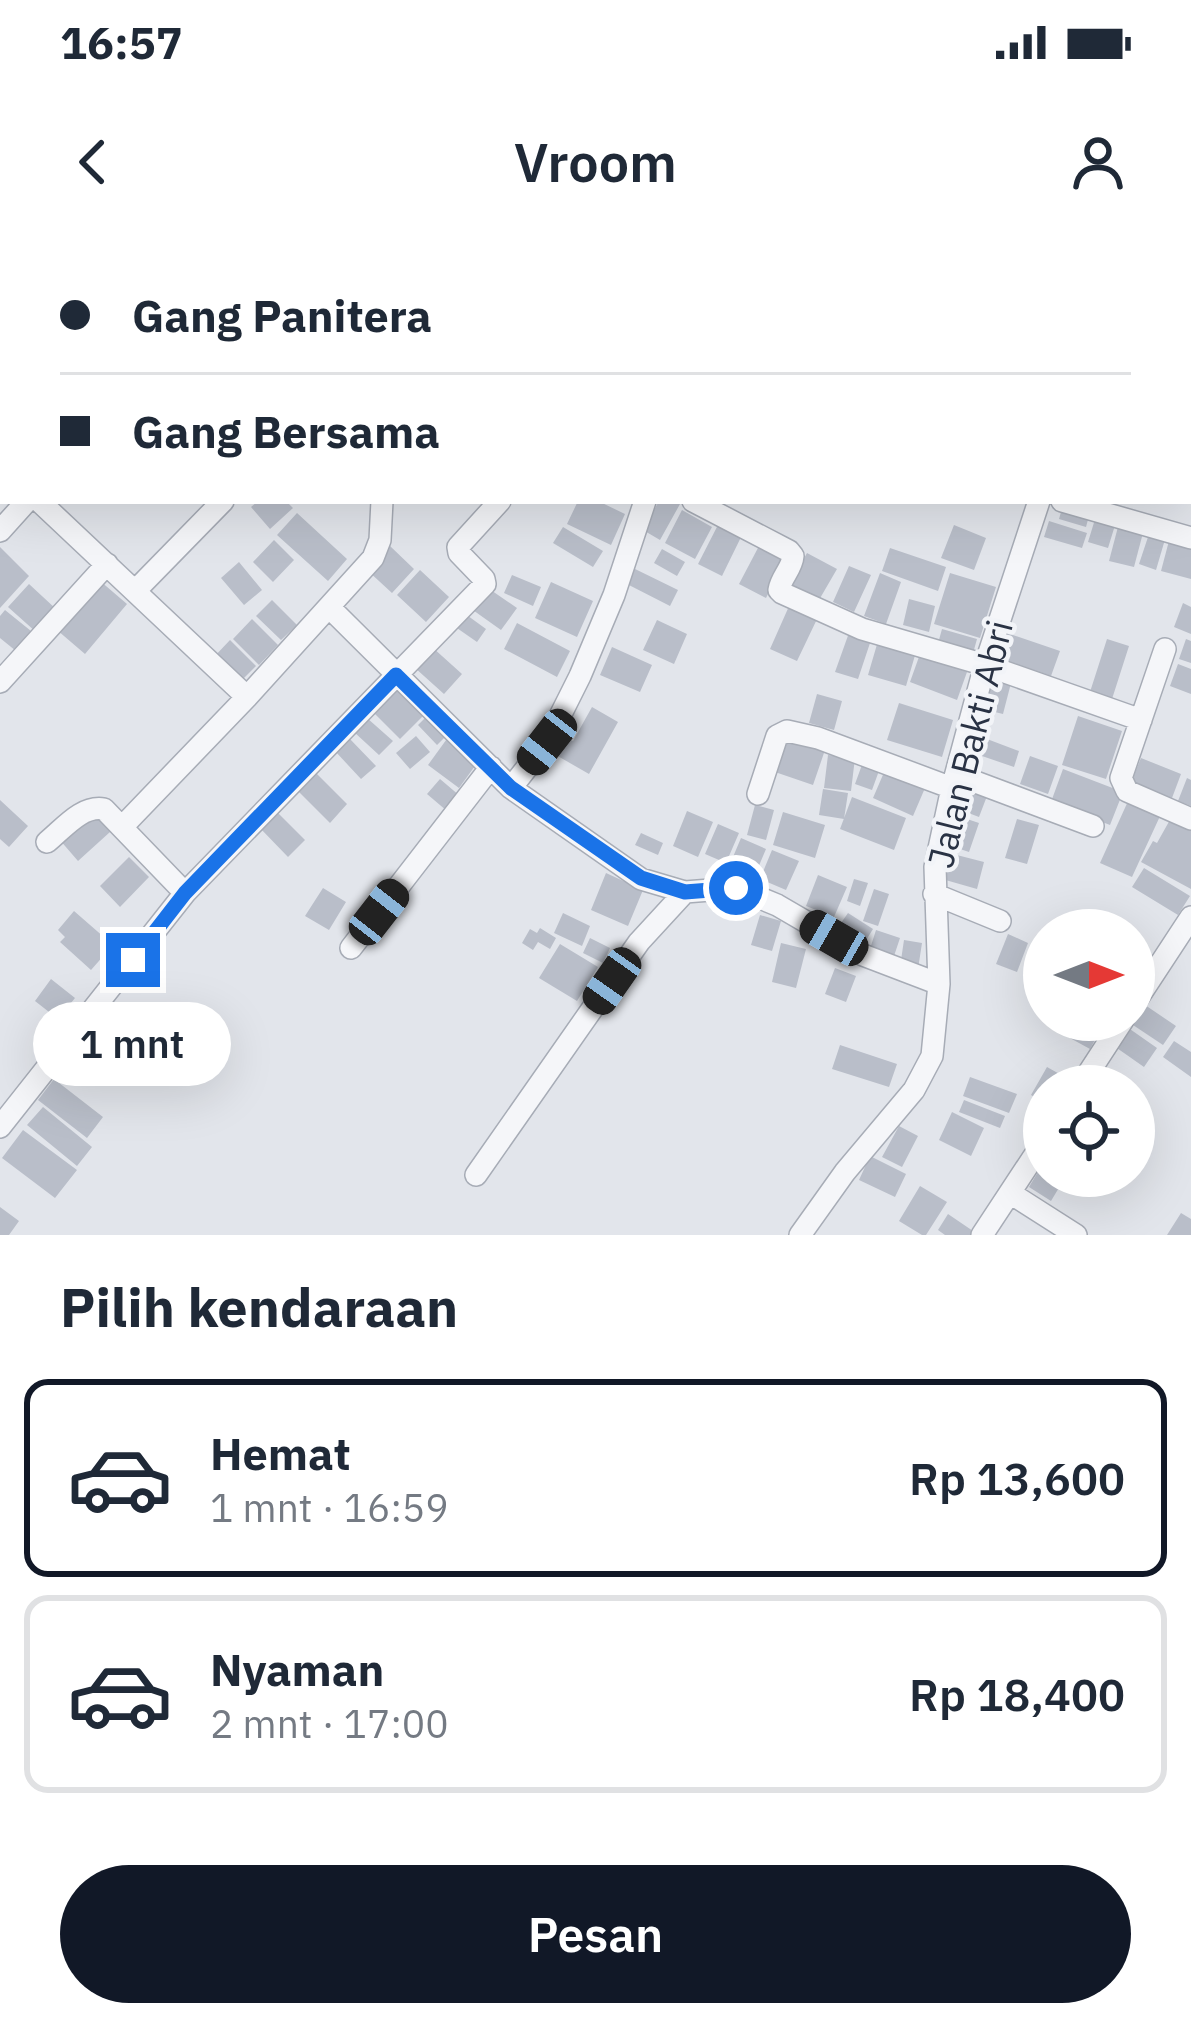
<!DOCTYPE html>
<html lang="id">
<head>
<meta charset="utf-8">
<style>
  body { margin:0; font-family:"IBM Plex Sans",sans-serif; background:#f6f6f7; color:#1f2937; height:100vh; display:flex; flex-direction:column; font-size:45px; white-space:nowrap }
  * { box-sizing:border-box; margin:0 }
  p { font-size:39px; color:#747a83 }
  .icon { flex:none; width:66px; height:66px; fill:none; stroke:currentColor; stroke-width:2; stroke-linecap:round; stroke-linejoin:round }
  .map { position:relative; height:995px; overflow:hidden }
  .details { display:flex; flex-direction:column; background:#fff; flex:1 }
  .details>* { flex:none }
  .guide { position:absolute; left:0px; top:0px; width:1191px; height:264px; box-shadow:0 12px 48px #0002; display:grid; align-content:center; height:264px; padding:0 60px; background:#fff }
  .needle { width:78px; rotate:90deg }
  .buttons { position:absolute; left:1023px; top:669px; display:grid; gap:24px }
  .buttons a { display:grid; place-items:center; width:132px; height:132px; border-radius:50%; background:#fff; box-shadow:0 12px 48px #0002; font-size:60px }
  .end { position:absolute; width:54px; height:54px; margin:-27px; border:15px solid #1a73e8; background:#fff; box-shadow:0 0 0 6px #fff }
  .from { border-radius:50% }
  .bubble { position:absolute; height:84px; border-radius:42px; background:#fff; box-shadow:0 12px 48px #0002; font-size:39px; font-weight:600; line-height:84px; text-align:center }
  .car { position:absolute; width:36px; height:72px; margin:-36px -18px; border-radius:15px; box-shadow:0 0 9px 3px #0007; background:linear-gradient(#222 24%,#8ab4d8 0 40%,#222 0 76%,#8ab4d8 0 86%,#222 0) }
  .guide b { display:flex; align-items:center; gap:42px; height:114px; font-size:45px }
  .guide b+b { border-top:3px solid #e0e1e3 }
  .guide i { width:30px; height:30px; background:#1f2937 }
  ul { padding:0; list-style:none }
  li { display:flex; align-items:center; gap:36px; height:198px; margin:0 24px 18px; padding:0 36px; border:6px solid #e0e1e3; border-radius:24px }
  li div { flex:1 }
  li b { display:block; font-size:45px }
  li em { font-style:normal; font-weight:600 }
  li.on { border-color:#111827 }
  li>.icon { width:108px; height:108px; stroke-width:1.5 }
  h2 { padding:0 60px; font-size:54px; line-height:144px }
  .action { display:flex; gap:24px; margin-top:auto; padding:24px 60px }
  .action a { flex:1; height:138px; border-radius:72px; background:#111827; color:#fff; font-size:48px; font-weight:600; line-height:138px; text-align:center }
  .status { display:flex; justify-content:space-between; align-items:center; height:84px; padding:0 60px; background:#fff; direction:ltr }
  .status svg { height:33px; fill:currentColor }
  header { display:flex; justify-content:space-between; align-items:center; height:156px; padding:0 60px; background:#fff; font-size:54px; font-weight:600 }
  .map>svg:first-child { display:block }
  .building { fill:#b9bec9 }
  .lines { fill:none; stroke-linecap:round; stroke-linejoin:round }
  .minor-casing { stroke:#a7acb6; stroke-width:24 }
  .minor { stroke:#f5f6f9; stroke-width:21 }
  .route { stroke:#1a73e8; stroke-width:15 }
  .labels { text-anchor:middle; stroke-width:9; stroke-linejoin:round; paint-order:stroke }
  .street-label { font-size:36px; fill:#293244; stroke:#f2f4f8 }
</style>
</head>
<body>
<div class="status"><b>16:57</b><svg viewBox="0 0 49 12"><path d="M0 12V9h3v3zM5 12V6h3v6zM10 12V3h3v9zM15 12V0h3v12zM26 1h20v11H26zM47 4h2v5h-2z"/></svg></div>
<header><svg class="icon" aria-label="back" viewBox="0 0 24 24"><path d="M15 5l-7 7 7 7"/></svg>Vroom<svg class="icon" aria-label="person" viewBox="0 0 24 24"><circle cx="12" cy="8" r="4"/><path d="M4 21q1-7 8-7t8 7"/></svg></header>
<div class="map">
<svg width="1191" height="995" viewBox="0 0 1191 995">
  <rect width="100%" height="100%" fill="#e2e5eb"/>
  <path class="building" d="M258,261h28l7,7 -23,21 -19,-22z
    M578,261h20l27,13 -14,31 -44,-21z
    M659,261h15l6,3 -20,36 -17,-10z
    M1063,265l27,7 -4,15 -27,-8z
    M682,270l30,17 -17,32 -30,-16z
    M297,273l50,46 -19,22 -51,-46z
    M1096,276l20,6 -8,26 -20,-6z
    M720,281l23,12 -21,43 -24,-12z
    M1049,281l38,12 -5,15 -38,-11z
    M1119,283l25,6 -10,38 -25,-6z
    M954,285l32,13 -12,32 -33,-12z
    M563,287l40,24 -10,16 -40,-24z
    M1150,291l16,5 -10,34 -17,-6z
    M1170,297l21,6v36l-30,-8z
    M274,300l20,20 -21,22 -20,-20z
    M390,306l24,23 -22,24 -25,-23z
    M759,306l26,14 -19,38 -27,-14z
    M0,307l29,29 -29,32z
    M890,308l56,19 -8,24 -56,-20z
    M662,309l23,13 -8,14 -23,-13z
    M807,313l30,16 -18,31 -29,-16z
    M239,322l23,28 -18,15 -23,-27z
    M849,326l22,9 -17,37 -21,-10z
    M633,328l45,22 -8,16 -45,-23z
    M420,330l29,27 -23,25 -29,-27z
    M880,333l21,9 -15,42 -22,-8z
    M950,333l46,14 -16,51 -46,-14z
    M512,335l29,12 -8,19 -29,-13z
    M99,340l28,24 -42,50 -28,-24z
    M551,342l42,19 -16,36 -42,-19z
    M29,344l27,25 -20,23 -28,-25z
    M485,346l32,22 -16,22 -31,-22z
    M909,359l26,7 -6,26 -26,-7z
    M272,360l25,25 -16,15 -25,-24z
    M1183,363l8,4v27l-17,-7z
    M790,364l28,13 -21,44 -27,-12z
    M5,370l26,21 -15,20 -16,-13v-22z
    M464,373l22,16 -9,13 -23,-16z
    M252,379l26,26 -19,20 -26,-26z
    M657,380l30,14 -13,30 -31,-14z
    M517,383l53,28 -13,26 -53,-28z
    M942,389l35,10 -5,18 -35,-10z
    M850,390l22,7 -14,42 -23,-7z
    M1007,393l53,18 -9,25 -52,-18z
    M1107,399l22,7 -17,53 -22,-7z
    M1186,399l5,2v22l-12,-4z
    M230,400l26,26 -17,17 -26,-25z
    M878,401l38,11 -10,34 -38,-11z
    M432,407l30,27 -18,20 -30,-27z
    M612,407l40,18 -12,27 -40,-17z
    M920,414l47,18 -10,28 -47,-18z
    M1178,424l13,5v25l-21,-8z
    M991,438l20,5 -8,31 -20,-5z
    M399,442l29,29 -28,28 -29,-29z
    M817,454l25,7 -8,29 -25,-7z
    M899,463l54,17 -11,37 -55,-17z
    M592,467l26,15 -29,52 -40,-23 10,-17 14,7z
    M428,475l19,20 -10,10 -19,-20z
    M1078,476l44,15 -16,48 -44,-14z
    M367,478l26,23 -14,14 -25,-23z
    M416,496l14,16 -20,17 -14,-16z
    M449,496l31,23 -21,29 -31,-23z
    M786,497l39,13 -12,35 -38,-13z
    M349,498l27,28 -15,13 -26,-28z
    M987,499l32,12 -5,16 -32,-11z
    M828,515l27,3 -4,33 -27,-3z
    M1030,516l28,10 -10,28 -28,-10z
    M1141,518l40,16 -9,24 -41,-16z
    M863,522l17,6 -8,22 -17,-6z
    M1063,529l60,23 -13,33 -59,-23z
    M885,530l40,18 -12,28 -40,-18z
    M316,533l31,31 -17,19 -32,-32z
    M1187,538l4,2v26l-13,-5z
    M440,539l20,17 -13,15 -20,-17z
    M966,548l21,8 -8,21 -21,-8z
    M823,549l25,4 -4,26 -25,-4z
    M852,557l54,21 -12,32 -54,-21z
    M1129,559l32,15 -29,63 -32,-14z
    M0,560l28,26 -19,21 -9,-8z
    M755,565l19,5 -8,30 -19,-5z
    M91,570l19,22 -32,29 -19,-22z
    M276,571l29,29 -17,17 -29,-30z
    M687,571l26,11 -15,35 -25,-11z
    M783,572l42,13 -10,33 -42,-13z
    M952,574l27,9 -10,29 -27,-9z
    M1171,578l20,11v60l-50,-27 12,-21 4,2z
    M1017,579l22,6 -12,39 -22,-6z
    M718,584l21,9 -13,30 -21,-9z
    M641,593l22,10 -5,12 -23,-10z
    M741,598l25,11 -11,26 -25,-11z
    M772,610l27,11 -13,29 -26,-11z
    M949,613l35,9 -7,27 -35,-10z
    M129,617l20,20 -29,30 -20,-21z
    M1144,628l46,28 -12,19 -46,-28z
    M606,633l37,17 -15,36 -37,-16z
    M818,635l29,12 -13,30 -28,-11z
    M854,639l14,4 -8,23 -13,-5z
    M323,648l23,14 -17,28 -24,-14z
    M874,649l15,5 -11,32 -15,-5z
    M74,671l39,34 -22,25 -31,-28 5,-5 -7,-7z
    M563,673l27,13 -8,20 -28,-13z
    M848,673l25,16 -13,21 -26,-17z
    M760,675l21,6 -9,30 -21,-6z
    M540,688l16,10 -6,11 -12,-7 -5,8 -11,-7 8,-14 7,4z
    M876,690l24,8 -7,21 -24,-7z
    M1008,694l20,9 -11,29 -21,-8z
    M590,698l20,10 -7,15 -20,-10z
    M904,700l18,3 -4,26 -18,-2z
    M1038,700l6,2v35l-3,6 -18,-8z
    M781,703l25,6 -10,39 -24,-6z
    M560,704l38,23 -21,34 -38,-23z
    M835,728l21,8 -10,26 -21,-8z
    M51,739l24,19 -17,21 -23,-18z
    M1145,765l31,21 -13,19 -30,-20z
    M1066,780h23l13,7 -12,22 -31,-17z
    M1127,787l30,21 -13,19 -30,-21z
    M1174,801l17,11v25l-28,-20z
    M840,805l57,19 -8,23 -57,-18z
    M1047,827l27,15 -2,4h-28v16l-13,-7z
    M970,837l47,17 -8,19 -46,-17z
    M54,839l49,38 -16,21 -49,-38z
    M964,860l41,16 -5,12 -41,-16z
    M43,867l49,40 -15,19 -50,-41z
    M952,872l32,16 -13,28 -32,-16z
    M899,886l19,10 -16,31 -20,-10z
    M23,890l54,40 -22,28 -53,-40z
    M870,916l36,18 -11,23 -36,-17z
    M1044,922v14h22l-15,25 -22,-14z
    M920,946l27,16 -21,33h-4l-23,-14z
    M0,967l19,14 -10,14h-9z
    M1181,973l10,6v16h-24z
    M948,974l25,17 -3,4h-25l-7,-5z"/>
  <g class="lines">
    <defs>
      <path id="minor" d="M649,0l4,3
        M266,3l1,-3
        M519,3l2,-3
        M0,103l3,-4
        M1188,212l3,1
        M39,261l208,196
        M693,261l96,50 4,5c-1,13 -12,21 -14,34l3,3 80,36 123,36 156,55
        M1062,261l129,37
        M0,291l27,-30
        M136,350l87,-89
        M329,367l182,181 130,91 44,13 51,-4 41,17 86,50 76,29
        M1165,409l-44,129 6,13 64,28
        M0,442l107,-118
        M957,535l136,51
        M511,548l36,-46 33,-66 34,-81 31,-94
        M758,554l19,-58 10,-5 31,7 134,50
        M122,587l125,-130 126,-139 7,-18 2,-39
        M47,602c17,-14 35,-37 57,-33l81,84
        M934,654l66,27
        M351,708l140,-181
        M1134,764l57,-87
        M1080,846l43,-66
        M0,887l185,-234 300,-309 -1,-5 -25,-26 -1,-6 42,-46
        M476,935l163,-233 46,-50
        M1010,953l66,42
        M800,995l45,-63 69,-82 18,-34 7,-72 -4,-117 17,-79 33,-123 54,-164
        M982,995l62,-94"/>
    </defs>
    <use href="#minor" class="minor-casing"/>
    <use href="#minor" class="minor"/>
  </g>
  <g class="lines">
    <path class="route" d="M133,720l52,-67 211,-218 115,113 130,90 44,14 51,-4"/>
  </g>
  <g class="labels">
    <g class="street-label">
      <text transform="translate(970 504) rotate(-76)" y="13">Jalan Bakti Abri</text>
    </g>
  </g>
</svg>
<div class="buttons">
<a><svg class="needle" viewBox="-14 -14 28 28"><path d="M0-13l5 13h-10z" fill="#e53935"/><path d="M0 13l5-13h-10z" fill="#747a83"/></svg></a>
<a><svg class="icon" aria-label="locate" viewBox="0 0 24 24"><circle cx="12" cy="12" r="6"/><path d="M12 2v4M12 18v4M2 12h4M18 12h4"/></svg></a>
</div>
<i class="end from" style="left:736px;top:648px"></i>
<i class="end" style="left:133px;top:720px"></i>
<div class="bubble" style="left:33px;top:762px;width:198px">1 mnt</div>
<i class="car" style="left:547px;top:502px;rotate:218deg"></i>
<i class="car" style="left:379px;top:672px;rotate:38deg"></i>
<i class="car" style="left:834px;top:698px;rotate:300deg"></i>
<i class="car" style="left:612px;top:741px;rotate:215deg"></i>
<div class="guide">
<b><i class="from"></i>Gang Panitera</b>
<b><i></i>Gang Bersama</b>
</div>
</div>
<section class="details">
<h2>Pilih kendaraan</h2>
<ul>
<li class="on"><svg class="icon" aria-label="car" viewBox="0 0 24 24"><path d="M5 17H2v-5l4-1 3-4h7l3 4 3 1v5h-3M9 17h6M6 11h13"/><circle cx="7" cy="17" r="2"/><circle cx="17" cy="17" r="2"/></svg><div><b>Hemat</b><p>1 mnt · 16:59</p></div><em>Rp 13,600</em></li>
<li><svg class="icon" aria-label="car" viewBox="0 0 24 24"><path d="M5 17H2v-5l4-1 3-4h7l3 4 3 1v5h-3M9 17h6M6 11h13"/><circle cx="7" cy="17" r="2"/><circle cx="17" cy="17" r="2"/></svg><div><b>Nyaman</b><p>2 mnt · 17:00</p></div><em>Rp 18,400</em></li>
</ul>
<div class="action"><a>Pesan</a></div>
</section>
</body>
</html>
